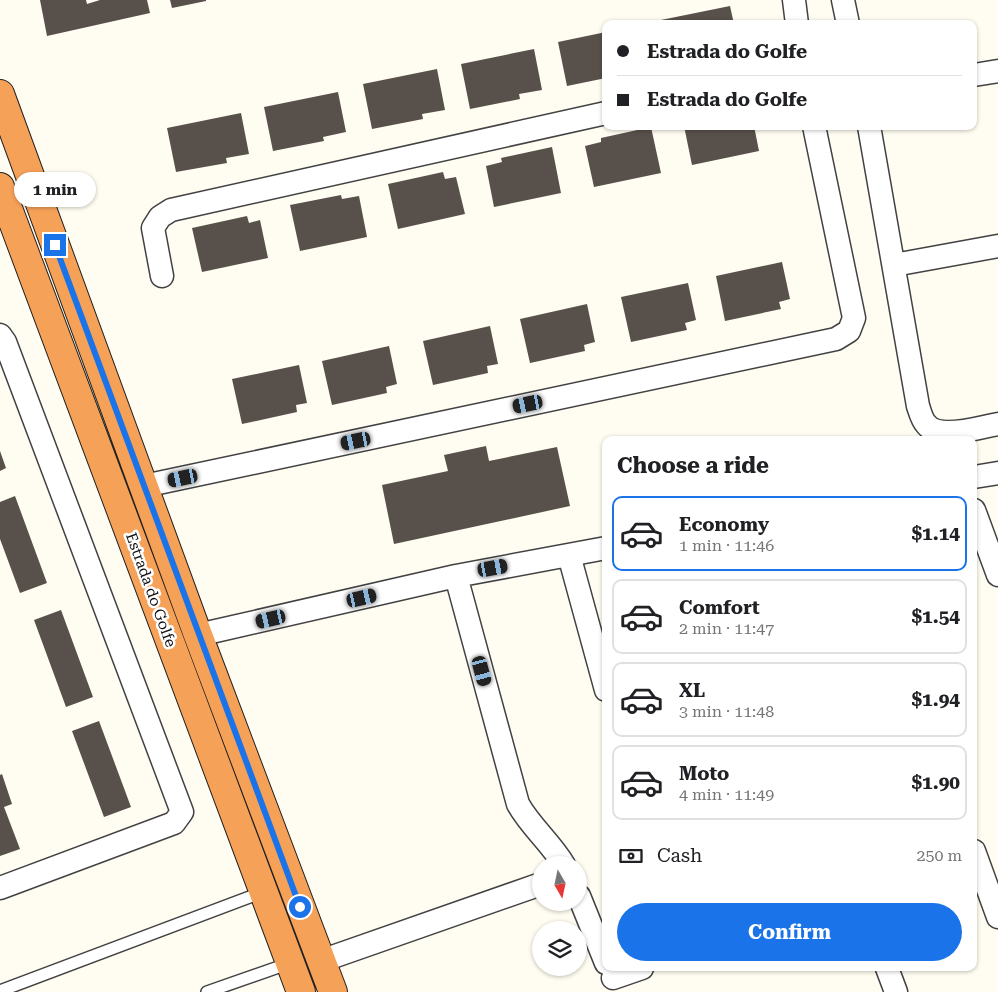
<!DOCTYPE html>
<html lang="en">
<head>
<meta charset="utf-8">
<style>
  body { margin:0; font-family:"Roboto Serif",serif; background:#f6f6f6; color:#202124; height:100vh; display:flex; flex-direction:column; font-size:19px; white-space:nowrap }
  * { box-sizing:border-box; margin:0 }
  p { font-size:16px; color:#757577 }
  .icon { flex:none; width:28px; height:28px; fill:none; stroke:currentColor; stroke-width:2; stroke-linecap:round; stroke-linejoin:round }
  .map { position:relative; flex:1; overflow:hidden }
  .sheet { position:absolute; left:602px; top:436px; width:375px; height:535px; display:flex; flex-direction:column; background:#fff; border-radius:10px; box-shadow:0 1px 4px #0004 }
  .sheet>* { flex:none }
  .top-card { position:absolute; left:602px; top:20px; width:375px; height:110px; border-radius:10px; box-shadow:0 1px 4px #0004; display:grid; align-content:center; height:110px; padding:0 15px; background:#fff }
  .needle { width:32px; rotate:171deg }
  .tools { position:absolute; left:532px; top:856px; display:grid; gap:10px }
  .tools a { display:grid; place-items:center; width:55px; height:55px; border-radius:50%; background:#fff; box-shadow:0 1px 4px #0004; font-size:25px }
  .end { position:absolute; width:22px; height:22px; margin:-11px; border:6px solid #1a73e8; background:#fff; box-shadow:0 0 0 2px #fff }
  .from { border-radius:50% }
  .bubble { position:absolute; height:35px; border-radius:18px; background:#fff; box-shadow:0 1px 4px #0004; font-size:16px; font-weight:700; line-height:35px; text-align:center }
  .car { position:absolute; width:15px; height:30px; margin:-15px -8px; border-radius:6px; box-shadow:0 0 4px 1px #0007; background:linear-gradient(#222 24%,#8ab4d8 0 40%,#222 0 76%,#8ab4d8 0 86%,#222 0) }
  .top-card b { display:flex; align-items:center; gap:18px; height:48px; font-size:19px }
  .top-card b+b { border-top:1px solid #e0e0e0 }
  .top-card i { width:12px; height:12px; background:#202124 }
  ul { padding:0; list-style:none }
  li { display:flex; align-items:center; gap:15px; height:75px; margin:0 10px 8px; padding:0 5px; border:2px solid #e0e0e0; border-radius:10px }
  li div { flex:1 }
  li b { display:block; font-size:19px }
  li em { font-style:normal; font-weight:700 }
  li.active { border-color:#1a73e8 }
  li>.icon { width:45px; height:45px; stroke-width:1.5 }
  h2 { padding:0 15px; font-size:22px; line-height:60px }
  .pay { display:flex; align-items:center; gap:12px; height:55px; padding:0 15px; font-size:19px }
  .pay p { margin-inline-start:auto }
  .primary-button { display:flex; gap:10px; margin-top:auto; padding:10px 15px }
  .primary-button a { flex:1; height:58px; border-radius:30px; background:#1a73e8; color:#fff; font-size:20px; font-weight:700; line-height:58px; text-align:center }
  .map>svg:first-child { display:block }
  .building { fill:#58504b }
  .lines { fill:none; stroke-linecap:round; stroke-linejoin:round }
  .lane-casing { stroke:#424242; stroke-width:14 }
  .street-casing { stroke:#424242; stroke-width:25 }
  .highway-casing { stroke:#202020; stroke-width:30 }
  .lane { stroke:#fff; stroke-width:11 }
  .street { stroke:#fff; stroke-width:22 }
  .highway { stroke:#f6a158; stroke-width:28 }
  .route { stroke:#1a73e8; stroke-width:6 }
  .labels { text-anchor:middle; stroke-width:5; stroke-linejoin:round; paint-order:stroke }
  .street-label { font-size:15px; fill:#0f0f0f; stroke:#fff }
</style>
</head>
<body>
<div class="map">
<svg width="998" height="992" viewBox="0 0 998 992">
  <rect width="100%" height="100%" fill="#fffcf1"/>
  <path class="building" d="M40,0h46l1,4 13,-4h47l3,13 -103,23z
    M170,0h36v1l-34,7z
    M730,6l4,18h-77l-1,-3z
    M606,32v46l-39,8 -9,-44z
    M534,49l8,41 -23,4 1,5 -50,10 -9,-45z
    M437,69l8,41 -23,4 1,5 -51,10 -9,-45z
    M338,92l8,40 -23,5 1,4 -51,10 -9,-44z
    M241,113l8,41 -23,4 1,5 -51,9 -9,-44z
    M684,126h70l5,25 -67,14z
    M651,127l10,46 -67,14 -9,-41 16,-4v-4z
    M552,147l9,46 -67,14 -8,-41 16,-4 -1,-4z
    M443,172l2,7 11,-2 9,37 -67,15 -10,-45z
    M341,195l1,4 17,-3 8,41 -67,14 -10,-46z
    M247,216l2,7 11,-3 8,38 -66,14 -10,-44z
    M782,262l8,37 -11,3 2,7 -56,12 -9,-45z
    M688,283l8,37 -11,3 2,7 -56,12 -10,-45z
    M587,304l8,38 -11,3 1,6 -55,12 -10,-44z
    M490,326l8,38 -11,2 1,7 -55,12 -10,-44z
    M389,346l8,38 -11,3 1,6 -55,12 -10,-44z
    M299,365l8,38 -11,2 1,7 -55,12 -10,-45z
    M486,446l3,15 68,-14 13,59 -176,38 -12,-59 66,-14 -4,-16z
    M0,451l6,17 -6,3z
    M15,496l32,87 -27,10 -20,-54v-37z
    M61,610l32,87 -27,10 -32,-87z
    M99,721l32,86 -27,10 -32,-86z
    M2,774l10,30 -8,3 16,42 -20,7v-81z"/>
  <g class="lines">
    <defs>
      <path id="lane" d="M0,991l263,-99
        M207,992l83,-29"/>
      <path id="street" d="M794,0l3,24
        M843,0l5,24
        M974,75l24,-4
        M869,126l49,280c2,6 4,14 8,18 13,17 54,3 72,0
        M894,265l104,-19
        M162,276l-9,-48 7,-11 11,-7 435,-97
        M0,335l5,7 177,470 -8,11 -174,65
        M974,477l24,-4
        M144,486l692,-147 13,-8 5,-13 -40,-192
        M974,510l24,65
        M569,555l37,135
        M456,576l62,228c12,22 33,39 46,61
        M198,635l258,-59 150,-28
        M974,851l24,66
        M579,896l27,67
        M321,961l220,-77
        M887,968l9,24
        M613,978l29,-10"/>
      <path id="highway" d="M0,94l198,541 135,357
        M0,187l301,805"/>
    </defs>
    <use href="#lane" class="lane-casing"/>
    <use href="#street" class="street-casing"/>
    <use href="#highway" class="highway-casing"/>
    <use href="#lane" class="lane"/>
    <use href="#street" class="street"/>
    <use href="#highway" class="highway"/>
  </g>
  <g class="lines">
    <path class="route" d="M55,245l245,662"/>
  </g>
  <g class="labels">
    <g class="street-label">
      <text transform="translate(151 590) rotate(70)" y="5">Estrada do Golfe</text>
    </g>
  </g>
</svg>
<div class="tools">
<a><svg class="needle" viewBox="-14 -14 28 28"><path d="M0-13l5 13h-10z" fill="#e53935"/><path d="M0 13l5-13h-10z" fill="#757577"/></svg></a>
<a><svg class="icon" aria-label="layers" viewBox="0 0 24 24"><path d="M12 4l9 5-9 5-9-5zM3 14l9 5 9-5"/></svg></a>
</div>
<i class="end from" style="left:300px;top:907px"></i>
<i class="end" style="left:55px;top:245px"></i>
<div class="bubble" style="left:14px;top:172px;width:82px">1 min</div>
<i class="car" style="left:528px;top:404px;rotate:258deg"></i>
<i class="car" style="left:356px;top:441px;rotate:258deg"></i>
<i class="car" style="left:183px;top:478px;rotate:258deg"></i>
<i class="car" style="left:493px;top:568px;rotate:80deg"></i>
<i class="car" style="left:362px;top:598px;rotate:77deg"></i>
<i class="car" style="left:271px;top:619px;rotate:257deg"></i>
<i class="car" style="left:482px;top:671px;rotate:165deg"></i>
<div class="top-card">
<b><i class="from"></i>Estrada do Golfe</b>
<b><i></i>Estrada do Golfe</b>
</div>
<section class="sheet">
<h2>Choose a ride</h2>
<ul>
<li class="active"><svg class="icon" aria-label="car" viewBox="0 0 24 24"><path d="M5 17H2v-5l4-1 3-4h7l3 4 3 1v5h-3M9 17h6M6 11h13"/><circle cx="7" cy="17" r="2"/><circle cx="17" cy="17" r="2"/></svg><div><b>Economy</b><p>1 min · 11:46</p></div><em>$1.14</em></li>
<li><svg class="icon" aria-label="car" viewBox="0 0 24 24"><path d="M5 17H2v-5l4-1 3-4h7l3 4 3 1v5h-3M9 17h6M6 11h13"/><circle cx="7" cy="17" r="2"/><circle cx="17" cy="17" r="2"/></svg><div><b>Comfort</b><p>2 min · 11:47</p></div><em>$1.54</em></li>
<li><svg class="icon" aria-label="car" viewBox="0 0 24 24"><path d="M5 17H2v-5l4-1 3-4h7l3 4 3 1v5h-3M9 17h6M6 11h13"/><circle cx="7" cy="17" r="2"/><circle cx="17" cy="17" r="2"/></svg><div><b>XL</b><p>3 min · 11:48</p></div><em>$1.94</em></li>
<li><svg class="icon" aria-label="car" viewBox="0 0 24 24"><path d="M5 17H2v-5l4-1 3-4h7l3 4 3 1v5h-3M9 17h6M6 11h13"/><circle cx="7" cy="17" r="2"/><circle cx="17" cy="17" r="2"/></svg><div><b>Moto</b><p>4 min · 11:49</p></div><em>$1.90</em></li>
</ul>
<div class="pay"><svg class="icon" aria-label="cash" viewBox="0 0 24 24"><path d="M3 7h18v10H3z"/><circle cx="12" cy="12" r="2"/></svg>Cash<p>250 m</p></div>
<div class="primary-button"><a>Confirm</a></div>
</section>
</div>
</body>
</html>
